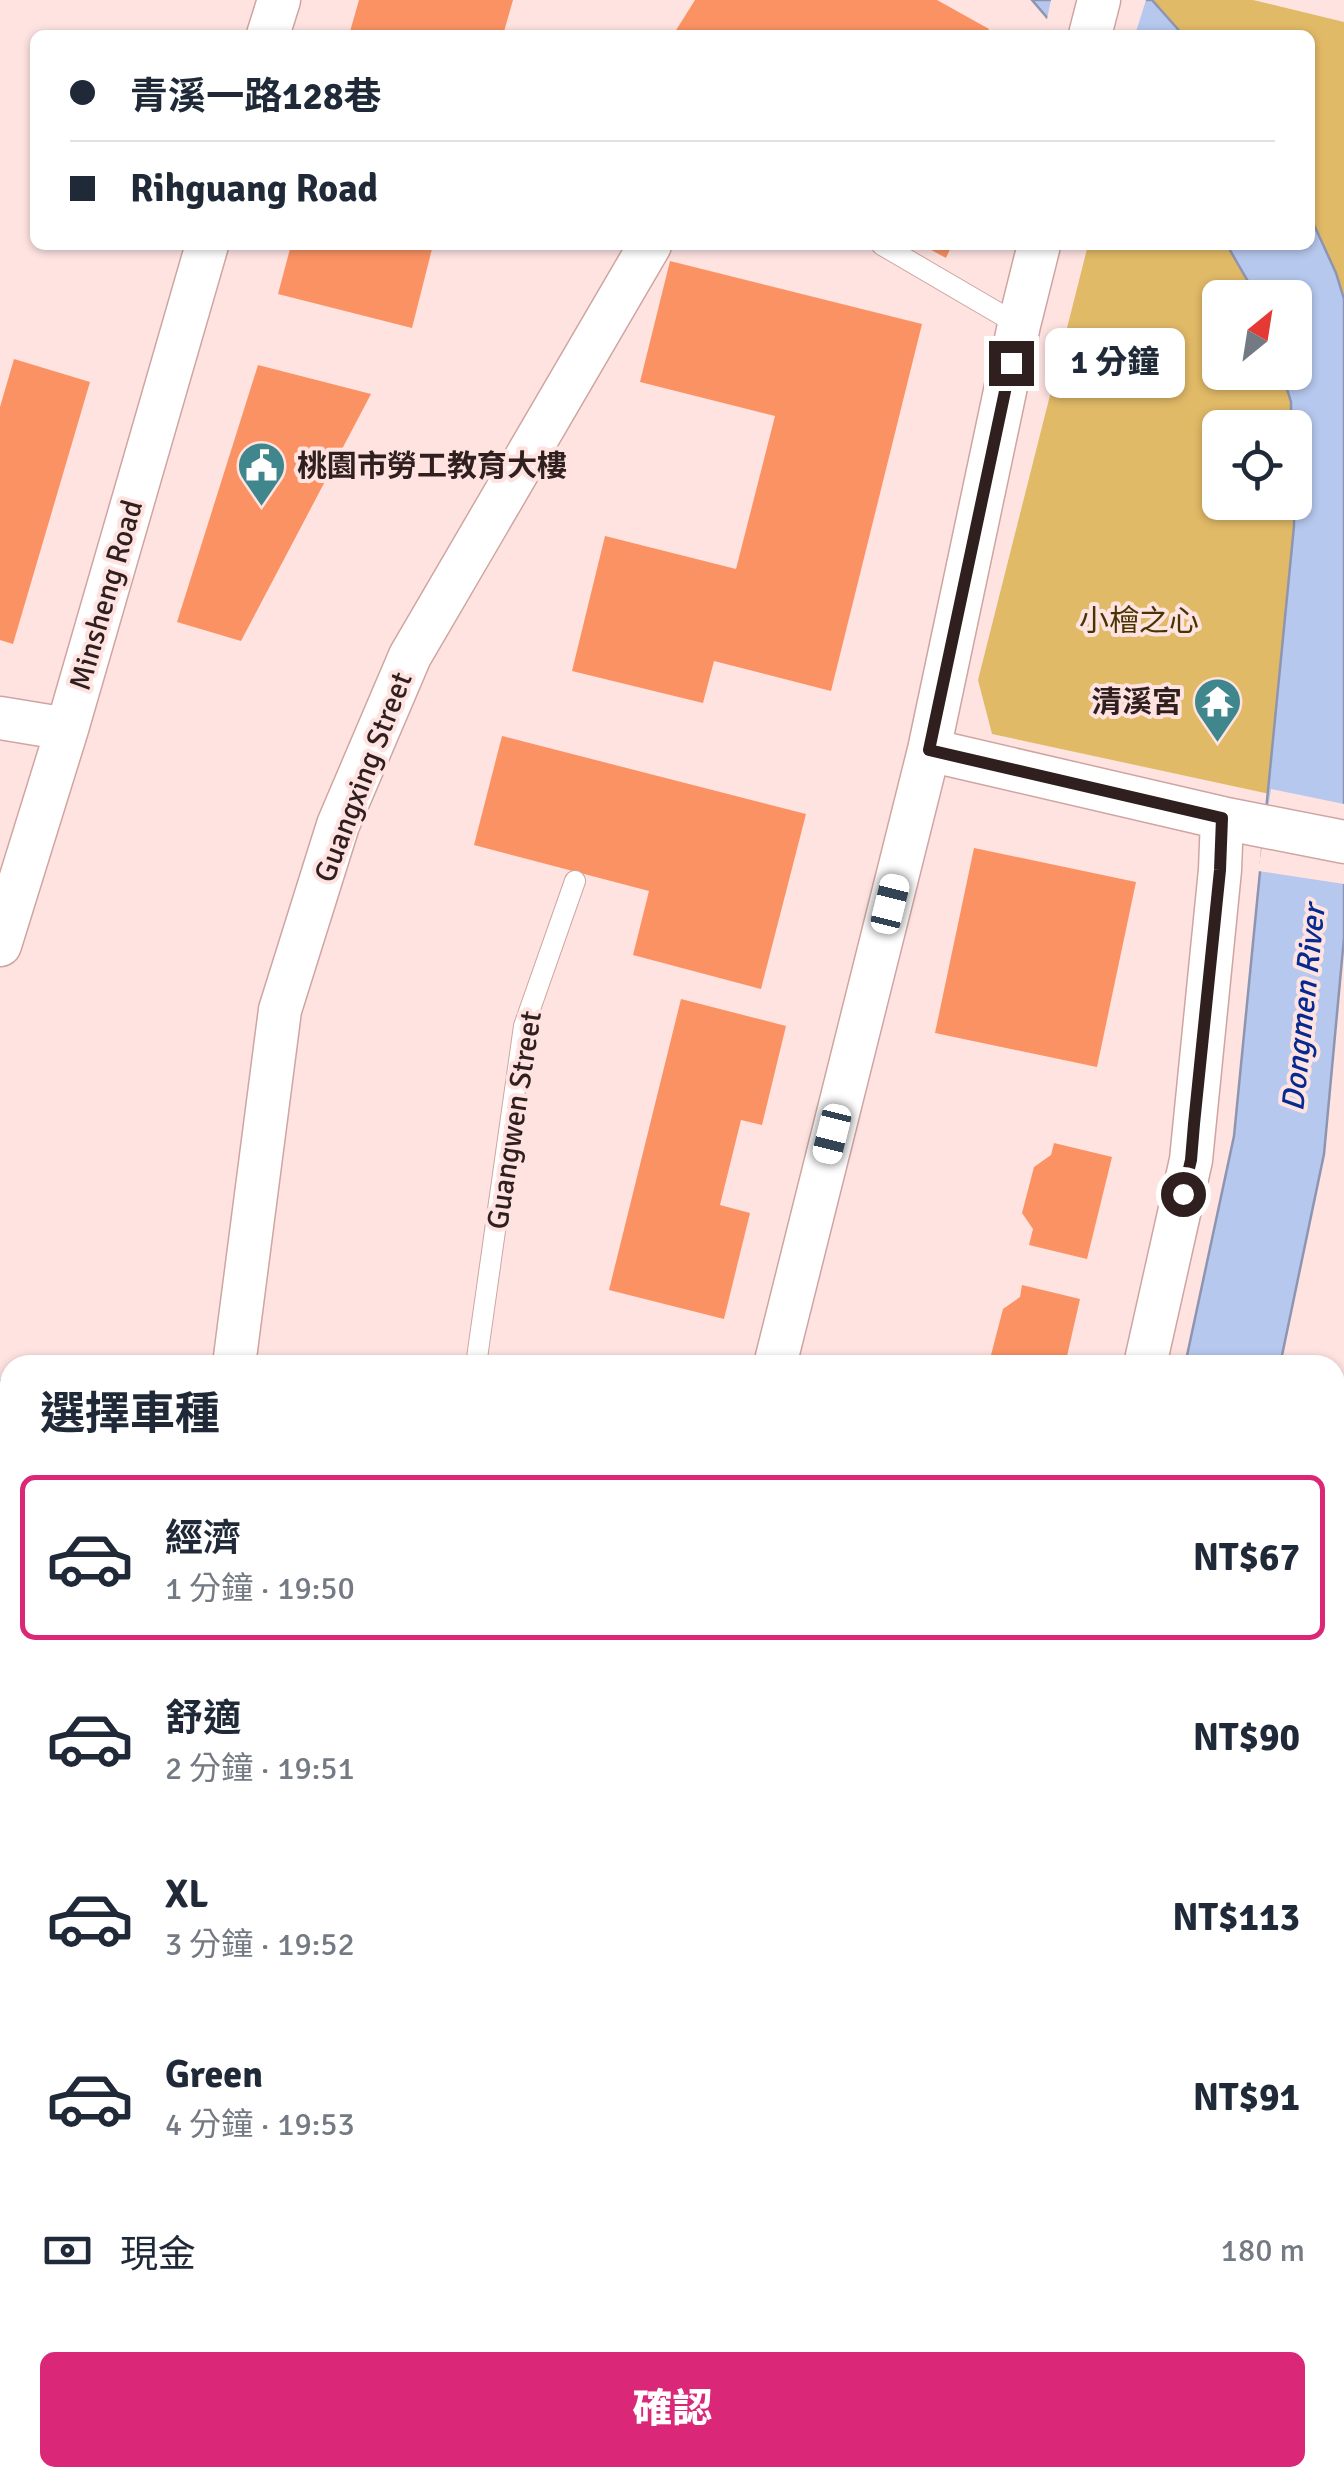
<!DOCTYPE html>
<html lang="zh-TW">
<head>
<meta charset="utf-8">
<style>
  body { margin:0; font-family:Signika,"Noto Sans TC",sans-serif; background:#f6f6f7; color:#1f2937; height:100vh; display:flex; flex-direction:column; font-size:38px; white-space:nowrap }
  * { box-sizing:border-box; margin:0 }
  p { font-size:32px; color:#747a83 }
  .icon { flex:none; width:55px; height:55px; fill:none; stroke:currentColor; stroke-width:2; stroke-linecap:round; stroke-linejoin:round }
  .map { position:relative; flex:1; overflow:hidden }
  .panel { position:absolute; left:0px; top:1355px; width:1345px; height:1132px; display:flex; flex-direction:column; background:#fff; border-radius:30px 30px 0 0; box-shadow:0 2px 8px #0004 }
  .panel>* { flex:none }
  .top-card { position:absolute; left:30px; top:30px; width:1285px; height:220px; border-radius:15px; box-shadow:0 2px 8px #0004; display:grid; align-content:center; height:220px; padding:0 40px; background:#fff }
  .needle { width:65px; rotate:30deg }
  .tools { position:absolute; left:1202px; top:280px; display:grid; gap:20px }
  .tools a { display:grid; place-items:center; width:110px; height:110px; border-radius:15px; background:#fff; box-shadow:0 2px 8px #0004; font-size:50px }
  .end { position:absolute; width:45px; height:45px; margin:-22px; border:12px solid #2f1f1e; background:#fff; box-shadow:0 0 0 5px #fff }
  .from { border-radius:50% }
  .bubble { position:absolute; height:70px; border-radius:15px; background:#fff; box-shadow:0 2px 8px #0004; font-size:32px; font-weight:800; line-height:70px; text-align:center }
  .car { position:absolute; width:30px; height:60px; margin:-30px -15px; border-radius:12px; box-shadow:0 0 8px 2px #0007; background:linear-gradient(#fff 24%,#345 0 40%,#fff 0 76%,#345 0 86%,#fff 0) }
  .top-card b { display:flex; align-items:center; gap:35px; height:95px; font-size:38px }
  .top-card b+b { border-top:2px solid #e0e1e3 }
  .top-card i { width:25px; height:25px; background:#1f2937 }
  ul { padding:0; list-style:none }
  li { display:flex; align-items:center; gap:30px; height:165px; margin:0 20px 15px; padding:0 20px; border:5px solid transparent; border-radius:15px }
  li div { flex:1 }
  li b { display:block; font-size:38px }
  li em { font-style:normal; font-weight:800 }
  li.active { border-color:#db2777 }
  li>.icon { width:90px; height:90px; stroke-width:1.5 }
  h2 { padding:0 40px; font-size:45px; line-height:120px }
  .pay { display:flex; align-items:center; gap:25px; height:110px; padding:0 40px; font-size:38px }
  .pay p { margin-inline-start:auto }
  .button { display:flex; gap:20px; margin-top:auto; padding:20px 40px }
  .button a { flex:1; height:115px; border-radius:15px; background:#db2777; color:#fff; font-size:40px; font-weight:800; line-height:115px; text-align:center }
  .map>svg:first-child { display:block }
  .green { fill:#e1ba67; fill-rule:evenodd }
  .water { fill:#b6c8ee; stroke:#8e95b0; stroke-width:2.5 }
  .pier { fill:#fee3e1 }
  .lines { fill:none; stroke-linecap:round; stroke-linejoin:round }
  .stream { stroke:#8e95b0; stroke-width:12 }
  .building { fill:#fb9263 }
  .lane-casing { stroke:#cfa5a1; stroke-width:22 }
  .street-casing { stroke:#cfa5a1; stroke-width:45 }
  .lane { stroke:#fff; stroke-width:20 }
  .street { stroke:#fff; stroke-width:42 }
  .route { stroke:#2f1f1e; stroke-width:12 }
  .labels { text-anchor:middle; stroke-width:8; stroke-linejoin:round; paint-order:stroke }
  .poi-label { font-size:30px; font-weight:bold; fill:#2f1f1e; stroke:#fee3e1; text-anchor:start }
  .street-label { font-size:30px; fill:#2f1f1e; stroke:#fee3e1 }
  .park-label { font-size:30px; fill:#483401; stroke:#fee3e1 }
  .water-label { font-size:32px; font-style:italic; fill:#072a91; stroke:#fee3e1 }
</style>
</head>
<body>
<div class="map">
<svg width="1344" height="2486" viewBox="0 0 1344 2486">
  <rect width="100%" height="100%" fill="#fee3e1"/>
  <path class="green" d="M1150,0h103l91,22v777l-79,-6 -273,-59 -14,-54 110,-435h222v-210h-169zM1220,298h75v74h-75zM1220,428h75v74h-75z"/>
  <path class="water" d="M1032,0h120l31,35h-121z
    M1310,216l26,57 8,26v639l-20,216 -44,211h-95l49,-229 60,-610 1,-98 -4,-1v-25l-9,-29 13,-1v-74l-38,-1 -30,-52h83z
    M953,2478h99l-2,8h-99z"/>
  <path class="pier" d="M1051,0h95l-11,35h-79l-10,-11z
    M1271,789l73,15v80l-86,-13z"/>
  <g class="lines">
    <path class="stream" d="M1071,349l55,14"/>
  </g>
  <path class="building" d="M359,0h154l-10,35h-154z
    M695,0h242l52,29 -2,6h-314z
    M291,245h142l-21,83 -134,-34z
    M922,245h30l-6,13z
    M670,261l252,63 -91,367 -117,-30 -11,42 -131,-32 33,-135 131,33 39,-153 -135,-34z
    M14,359l76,23 -77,262 -13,-4v-233z
    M258,365l113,29 -130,247 -64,-19z
    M502,736l304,78 -45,175 -128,-34 16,-64 -175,-46z
    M974,848l162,34 -39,185 -162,-34z
    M681,999l105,27 -24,99 -21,-5 -21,85 30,8 -26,106 -115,-29z
    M1054,1143l58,14 -25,102 -58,-14 4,-16 -11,-16 12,-46 17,-12z
    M1022,1285l58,14 -15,66h-68l-6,-10 12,-46 17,-12z
    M1344,1475v258l-9,-2v-242z
    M1337,1900l7,2v128l-9,-2v-119z
    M1335,2216l9,2v121l-9,-1z
    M579,2478h265l-2,8h-265z"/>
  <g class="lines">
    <defs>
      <path id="lane" d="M882,245l137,80
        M476,1365l48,-339 51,-145"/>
      <path id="street" d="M268,35l11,-35
        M1090,35l9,-35
        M0,718l67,11
        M929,750l293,68 122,24
        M0,945l67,-216 140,-484
        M234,1365l46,-355 58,-185 72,-169 240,-411
        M775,1365l154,-615 90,-425 20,-80
        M1145,1365l46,-205 29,-290 2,-52
        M0,1402l10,2
        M1335,1471l9,-51
        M1335,2106l9,2
        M503,2486l2,-8
        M1144,2486l2,-8"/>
    </defs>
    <use href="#lane" class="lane-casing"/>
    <use href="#street" class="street-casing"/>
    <use href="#lane" class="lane"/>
    <use href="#street" class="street"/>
  </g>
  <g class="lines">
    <path class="route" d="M1011,363l-82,387 293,68 -2,52 -26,254 -3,36 -8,34"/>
  </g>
  <defs>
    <symbol id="civic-pin" viewBox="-11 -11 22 30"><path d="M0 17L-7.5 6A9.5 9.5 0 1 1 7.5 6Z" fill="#3f868d" stroke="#fee3e1"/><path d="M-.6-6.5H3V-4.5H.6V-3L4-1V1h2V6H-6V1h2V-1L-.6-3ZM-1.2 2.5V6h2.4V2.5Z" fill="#fff"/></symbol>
    <symbol id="temple-pin" viewBox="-11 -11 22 30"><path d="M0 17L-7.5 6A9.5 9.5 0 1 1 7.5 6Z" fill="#3f868d" stroke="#fee3e1"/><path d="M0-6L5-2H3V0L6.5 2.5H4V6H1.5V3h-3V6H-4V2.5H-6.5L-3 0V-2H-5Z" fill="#fff"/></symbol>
  </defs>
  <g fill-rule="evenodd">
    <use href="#civic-pin" x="234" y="438" width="55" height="75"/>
    <use href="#temple-pin" x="1190" y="674" width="55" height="75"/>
  </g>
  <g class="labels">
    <g class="poi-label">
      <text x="297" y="476">桃園市勞工教育大樓</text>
      <text x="1182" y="712" text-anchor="end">清溪宮</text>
    </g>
    <g class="street-label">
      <text transform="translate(106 595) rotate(-74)" y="10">Minsheng Road</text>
      <text transform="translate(363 777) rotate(-69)" y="10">Guangxing Street</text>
      <text transform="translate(514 1120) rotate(-81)" y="10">Guangwen Street</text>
    </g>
    <g class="park-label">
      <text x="1139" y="631">小檜之心</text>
    </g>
    <g class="water-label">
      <text transform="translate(1303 1008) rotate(-84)" y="11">Dongmen River</text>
    </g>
  </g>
</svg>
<div class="tools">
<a><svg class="needle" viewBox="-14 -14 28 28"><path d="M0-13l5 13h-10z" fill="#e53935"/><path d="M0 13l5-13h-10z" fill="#747a83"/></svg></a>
<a><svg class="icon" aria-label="locate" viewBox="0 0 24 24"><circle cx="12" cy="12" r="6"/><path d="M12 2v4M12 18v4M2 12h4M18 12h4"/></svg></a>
</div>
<i class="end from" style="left:1183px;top:1194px"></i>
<i class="end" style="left:1011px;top:363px"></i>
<div class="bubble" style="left:1045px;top:328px;width:140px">1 分鐘</div>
<i class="car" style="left:890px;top:904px;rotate:14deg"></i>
<i class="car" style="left:832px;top:1134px;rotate:194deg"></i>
<div class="top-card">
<b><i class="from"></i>青溪一路128巷</b>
<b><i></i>Rihguang Road</b>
</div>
<section class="panel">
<h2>選擇車種</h2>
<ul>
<li class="active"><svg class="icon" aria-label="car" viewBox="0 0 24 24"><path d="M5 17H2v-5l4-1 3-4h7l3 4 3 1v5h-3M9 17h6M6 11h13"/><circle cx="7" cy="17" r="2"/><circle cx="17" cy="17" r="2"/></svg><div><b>經濟</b><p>1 分鐘 · 19:50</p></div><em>NT$67</em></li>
<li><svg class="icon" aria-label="car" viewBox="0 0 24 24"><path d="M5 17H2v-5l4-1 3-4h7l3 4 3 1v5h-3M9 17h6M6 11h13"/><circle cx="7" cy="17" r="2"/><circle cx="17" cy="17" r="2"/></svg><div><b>舒適</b><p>2 分鐘 · 19:51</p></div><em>NT$90</em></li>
<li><svg class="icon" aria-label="car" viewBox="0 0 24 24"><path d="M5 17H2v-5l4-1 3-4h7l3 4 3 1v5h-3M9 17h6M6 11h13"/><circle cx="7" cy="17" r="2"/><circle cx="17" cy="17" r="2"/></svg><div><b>XL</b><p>3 分鐘 · 19:52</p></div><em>NT$113</em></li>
<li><svg class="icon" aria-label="car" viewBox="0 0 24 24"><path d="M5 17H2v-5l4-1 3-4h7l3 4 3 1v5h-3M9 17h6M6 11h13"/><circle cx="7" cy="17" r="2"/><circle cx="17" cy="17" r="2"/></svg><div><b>Green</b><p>4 分鐘 · 19:53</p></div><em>NT$91</em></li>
</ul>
<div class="pay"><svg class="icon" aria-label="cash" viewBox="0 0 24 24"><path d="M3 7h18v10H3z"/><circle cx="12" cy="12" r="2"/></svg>現金<p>180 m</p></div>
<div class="button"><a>確認</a></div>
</section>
</div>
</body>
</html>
